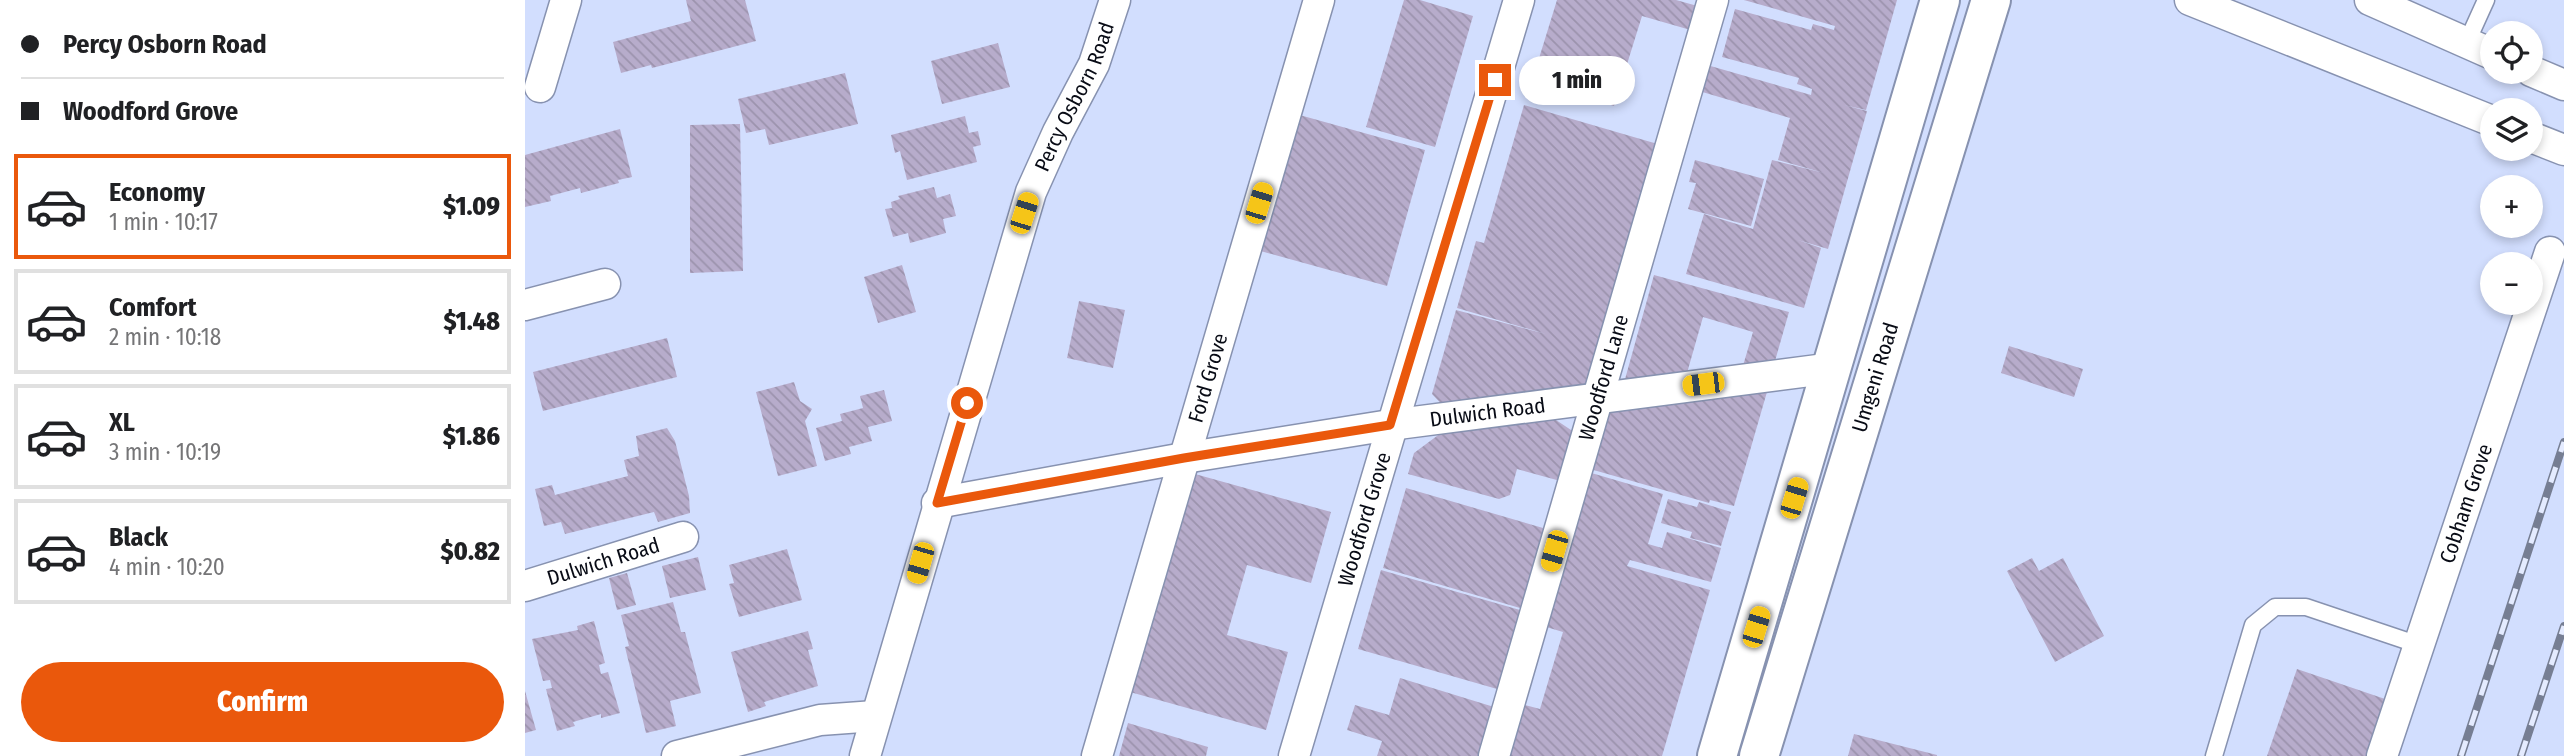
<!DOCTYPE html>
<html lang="en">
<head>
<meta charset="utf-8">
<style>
  body { margin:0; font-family:"Fira Sans Condensed",sans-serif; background:#f6f6f6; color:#202124; height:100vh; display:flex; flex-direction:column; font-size:26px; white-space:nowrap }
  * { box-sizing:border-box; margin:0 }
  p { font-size:23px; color:#757577 }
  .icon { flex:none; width:38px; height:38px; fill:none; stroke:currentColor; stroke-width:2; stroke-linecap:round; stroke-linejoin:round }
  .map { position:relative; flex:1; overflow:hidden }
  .sheet { display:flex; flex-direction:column; background:#fff; width:525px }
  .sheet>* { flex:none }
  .top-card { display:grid; align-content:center; height:154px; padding:0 21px; background:#fff }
  .buttons { position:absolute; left:1955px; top:21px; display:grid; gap:14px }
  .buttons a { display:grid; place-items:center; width:63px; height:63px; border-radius:50%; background:#fff; box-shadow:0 4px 10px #0003; font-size:35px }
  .end { position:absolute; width:32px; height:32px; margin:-16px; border:9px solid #ea580c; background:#fff; box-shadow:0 0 0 4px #fff }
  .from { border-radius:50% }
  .bubble { position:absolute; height:49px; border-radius:24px; background:#fff; box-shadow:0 4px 10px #0003; font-size:23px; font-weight:800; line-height:49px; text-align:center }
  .car { position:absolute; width:21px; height:42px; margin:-21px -10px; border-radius:9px; box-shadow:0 0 5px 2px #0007; background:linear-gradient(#f5c518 24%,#345 0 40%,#f5c518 0 76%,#345 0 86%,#f5c518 0) }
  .top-card b { display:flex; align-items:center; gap:24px; height:66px; font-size:26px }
  .top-card b+b { border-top:2px solid #e0e0e0 }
  .top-card i { width:18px; height:18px; background:#202124 }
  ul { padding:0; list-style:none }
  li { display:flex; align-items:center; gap:21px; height:105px; margin:0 14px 10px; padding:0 7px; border:4px solid #e0e0e0; border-radius:0px }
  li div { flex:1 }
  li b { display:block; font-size:26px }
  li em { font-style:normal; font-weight:800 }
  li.current { border-color:#ea580c }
  li>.icon { width:63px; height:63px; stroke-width:1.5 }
  .action { display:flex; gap:14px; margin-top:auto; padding:14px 21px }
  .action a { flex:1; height:80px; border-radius:42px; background:#ea580c; color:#fff; font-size:28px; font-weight:800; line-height:80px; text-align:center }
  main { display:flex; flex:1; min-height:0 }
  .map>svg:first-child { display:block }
  .building { fill:url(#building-back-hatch) }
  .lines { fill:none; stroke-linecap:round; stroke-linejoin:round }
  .lane-casing { stroke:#8792b0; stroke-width:19 }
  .street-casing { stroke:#8792b0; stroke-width:33 }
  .primary-casing { stroke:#8792b0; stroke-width:42 }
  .lane { stroke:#fff; stroke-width:16 }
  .street { stroke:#fff; stroke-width:30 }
  .primary { stroke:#fff; stroke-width:38 }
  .rail-casing { stroke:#767e93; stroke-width:8 }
  .rail { stroke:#e4ebff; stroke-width:5; stroke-dasharray:16; stroke-linecap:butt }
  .route { stroke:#ea580c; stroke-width:9 }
  .labels { text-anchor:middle; stroke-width:5; stroke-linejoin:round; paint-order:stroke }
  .street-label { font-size:21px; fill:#080b15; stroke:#e4ebff }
</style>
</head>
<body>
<main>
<section class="sheet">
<div class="top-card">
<b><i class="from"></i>Percy Osborn Road</b>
<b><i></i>Woodford Grove</b>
</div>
<ul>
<li class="current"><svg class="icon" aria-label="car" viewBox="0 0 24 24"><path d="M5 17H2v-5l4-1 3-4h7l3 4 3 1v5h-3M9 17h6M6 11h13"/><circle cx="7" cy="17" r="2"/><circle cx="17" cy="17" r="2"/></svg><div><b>Economy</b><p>1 min · 10:17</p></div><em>$1.09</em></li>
<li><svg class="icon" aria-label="car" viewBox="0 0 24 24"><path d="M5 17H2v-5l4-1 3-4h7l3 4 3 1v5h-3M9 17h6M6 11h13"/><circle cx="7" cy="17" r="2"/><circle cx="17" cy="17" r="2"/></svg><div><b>Comfort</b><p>2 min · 10:18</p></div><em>$1.48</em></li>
<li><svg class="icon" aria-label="car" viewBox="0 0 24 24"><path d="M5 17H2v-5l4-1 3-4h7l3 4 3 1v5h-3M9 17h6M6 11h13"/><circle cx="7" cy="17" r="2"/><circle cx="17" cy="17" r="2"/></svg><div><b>XL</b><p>3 min · 10:19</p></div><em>$1.86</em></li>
<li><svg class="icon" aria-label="car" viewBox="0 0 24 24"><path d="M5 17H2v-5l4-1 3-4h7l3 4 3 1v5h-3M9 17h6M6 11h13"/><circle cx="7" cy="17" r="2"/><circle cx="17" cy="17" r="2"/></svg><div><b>Black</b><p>4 min · 10:20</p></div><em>$0.82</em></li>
</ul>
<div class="action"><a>Confirm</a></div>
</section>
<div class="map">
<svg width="2039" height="756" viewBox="0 0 2039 756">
  <defs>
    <pattern id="building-back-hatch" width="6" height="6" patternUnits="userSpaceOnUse" patternTransform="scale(1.75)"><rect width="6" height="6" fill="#b7accb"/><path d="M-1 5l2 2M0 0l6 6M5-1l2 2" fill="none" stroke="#9c93ad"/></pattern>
  </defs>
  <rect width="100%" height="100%" fill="#d2defe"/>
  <path class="building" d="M161,0h59l11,41 -104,27 -1,-3 -30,8 -8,-31 78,-21z
    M879,0h16l53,16 -38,131 -69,-20z
    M1032,0h119l25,7 -7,24 -52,-15 -28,90 -82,-25z
    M1219,0h153l-31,110 -22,-5 23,6 -39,138 -30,-9 23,8 -17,60 -118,-34 18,-60 49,15 19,-69 52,13 -46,-13 12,-42 -91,-27 8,-26 104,30 1,-6 -15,-5 2,-6 -77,-21 13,-48 76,21 2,-6 21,6 1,-4z
    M473,43l12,44 -68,17 -11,-43z
    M320,73l13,51 -89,21 -4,-16 -19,4 -8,-34z
    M999,105l137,40 -70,249 -140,20 -19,-20 24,-84 90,24 -89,-26 19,-67 8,2z
    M771,114l129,36 -38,136 -130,-36z
    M440,116l4,17 9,-2 3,14 -8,2 4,15 -70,18 -7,-29 -5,2 -4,-18z
    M215,124l3,147 -53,2v-148z
    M95,129l12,48 -14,3 1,3 -38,10 -1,-5 -30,8 1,5 -26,6v-52z
    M1170,160l69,19 -13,47 -63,-17 8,-26 -7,-1z
    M409,187l3,11 13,-4 6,22 -13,3 3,14 -36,10 -2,-10 -15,4 -8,-28 7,-1 -1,-6 9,-3 -2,-3z
    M377,265l14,47 -38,11 -14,-46z
    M1129,275l135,37 -16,56 -31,1 11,-37 -50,-15 -18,63 -63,10z
    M554,301l46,9 -12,58 -46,-10z
    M142,338l10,39 -134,34 -10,-39z
    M1484,346l74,23 -9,28 -73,-24z
    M269,382l6,19 12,8 -7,12 12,45 -39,10 -22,-84z
    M1244,385l-35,121 -24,-6 -1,3 -119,-34 18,-62z
    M359,390l8,31 -24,6 4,14 -23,6 2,7 -26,7 -9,-33 26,-7 -2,-7 23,-6 -3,-12z
    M1025,416l27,18 -13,48 -47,-13 -7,26 -11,4 -91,-25 6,-21 31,-23z
    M142,428l8,13 14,55 1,17 -32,9 -4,-10 -89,22 -4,-12 -17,4 -9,-37 17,-4 3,10 73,-19 -4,-16 15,-4 -3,-20z
    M1063,472l75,22 -15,50 14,4 5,-16 54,16 -10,34 -81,-22 -3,6 83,24 -45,156 -3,10h-157l16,-52 19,5 23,-77 -20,-6z
    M670,474l136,38 -20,71 -64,-18 -20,70 61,17 -22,78 -136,-38z
    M881,488l144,42 -23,80 -144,-42z
    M1143,499l29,8 2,-5 32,10 -10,34 -31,-8 2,-6 -31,-9z
    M262,549l15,51 -63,17 -10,-33 5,-1 -5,-18z
    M173,557l8,33 -36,8 -8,-32z
    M1507,558l7,13 24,-13 41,78 -49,26 -48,-91z
    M856,570l146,42 -23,79 -146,-42z
    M102,573l9,32 -19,5 -8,-32z
    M148,602l8,30h4l16,61 -31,8 6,25 -30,7 -21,-86 4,-1 -8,-31z
    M69,621l11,42 -6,2 2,9 7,-2 12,41 -19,5v-4l-28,8 2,4 -18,5 -11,-42 6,-1 -2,-8 -7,1 -11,-42 46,-9 -1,-4z
    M283,631l5,18 -5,1 10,36 -54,16 2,4 -18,6 -17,-60z
    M1772,669l91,31 -19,56h-102z
    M875,678l94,29 -15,49h-102l5,-15 -35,-11 8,-25 34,10z
    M0,691l11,39 -11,3z
    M603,723l80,24 -2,9h-87z
    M1329,734l83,21v1h-89z"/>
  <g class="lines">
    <defs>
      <path id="lane" d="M1942,42l19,-42
        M1689,756l39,-131 22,-18h31l113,38"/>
      <g id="street">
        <path d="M1665,0l302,121"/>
        <path d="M1845,0l122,54"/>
        <path d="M2006,71l33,14"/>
        <path d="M15,87l26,-87"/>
        <path d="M2006,137l33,13"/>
        <path d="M0,305l80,-21"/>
        <path id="s1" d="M412,503l247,-45 206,-33 443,-57"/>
        <path id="s2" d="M0,586l158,-49"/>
        <path d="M152,756l143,-36 55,-4"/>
        <path id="s3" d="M340,756l166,-564 27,-60 36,-68 21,-64"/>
        <path id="s4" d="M572,756l222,-756"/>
        <path id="s5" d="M769,756l225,-756"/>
        <path id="s6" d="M969,756l219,-756"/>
        <path id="s7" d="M1857,756l168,-504"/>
      </g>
      <g id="primary">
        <path d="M1192,756l223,-756"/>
        <path id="s8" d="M1234,756l232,-756"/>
      </g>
    </defs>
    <use href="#lane" class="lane-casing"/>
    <use href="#street" class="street-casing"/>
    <use href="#primary" class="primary-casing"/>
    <use href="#lane" class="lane"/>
    <use href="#street" class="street"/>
    <use href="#primary" class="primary"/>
    <defs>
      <path id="rail" d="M1936,756l103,-314
        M1996,756l43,-130"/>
    </defs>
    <use href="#rail" class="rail-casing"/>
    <use href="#rail" class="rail"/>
  </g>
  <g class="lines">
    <path class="route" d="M442,403l-30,100 247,-45 206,-33 105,-345"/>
  </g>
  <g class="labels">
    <g class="street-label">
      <text dy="7" stroke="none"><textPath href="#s3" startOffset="693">Percy Osborn Road</textPath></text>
      <text dy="7" stroke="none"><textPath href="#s4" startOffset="394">Ford Grove</textPath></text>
      <text dy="7" stroke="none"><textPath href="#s6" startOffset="394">Woodford Lane</textPath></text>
      <text dy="7" stroke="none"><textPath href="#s8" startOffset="396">Umgeni Road</textPath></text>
      <text dy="7" stroke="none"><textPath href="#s1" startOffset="558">Dulwich Road</textPath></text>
      <text dy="7" stroke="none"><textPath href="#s7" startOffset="266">Cobham Grove</textPath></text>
      <text dy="7" stroke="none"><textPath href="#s5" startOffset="247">Woodford Grove</textPath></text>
      <text dy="7" stroke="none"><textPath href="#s2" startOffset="82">Dulwich Road</textPath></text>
    </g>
  </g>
</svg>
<div class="buttons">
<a><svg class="icon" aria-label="locate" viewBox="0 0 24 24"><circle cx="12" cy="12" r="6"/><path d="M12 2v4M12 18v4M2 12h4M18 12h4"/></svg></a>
<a><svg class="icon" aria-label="layers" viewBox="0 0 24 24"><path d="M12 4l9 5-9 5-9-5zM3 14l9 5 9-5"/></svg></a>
<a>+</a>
<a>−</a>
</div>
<i class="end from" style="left:442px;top:403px"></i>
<i class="end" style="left:970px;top:80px"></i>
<div class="bubble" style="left:994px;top:56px;width:116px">1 min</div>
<i class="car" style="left:734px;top:203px;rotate:17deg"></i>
<i class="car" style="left:499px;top:213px;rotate:18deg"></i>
<i class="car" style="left:1178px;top:384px;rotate:263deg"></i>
<i class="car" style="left:1269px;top:498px;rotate:17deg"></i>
<i class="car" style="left:1029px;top:551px;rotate:196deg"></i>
<i class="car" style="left:395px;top:563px;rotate:196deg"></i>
<i class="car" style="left:1231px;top:627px;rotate:17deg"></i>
</div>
</main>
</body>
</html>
